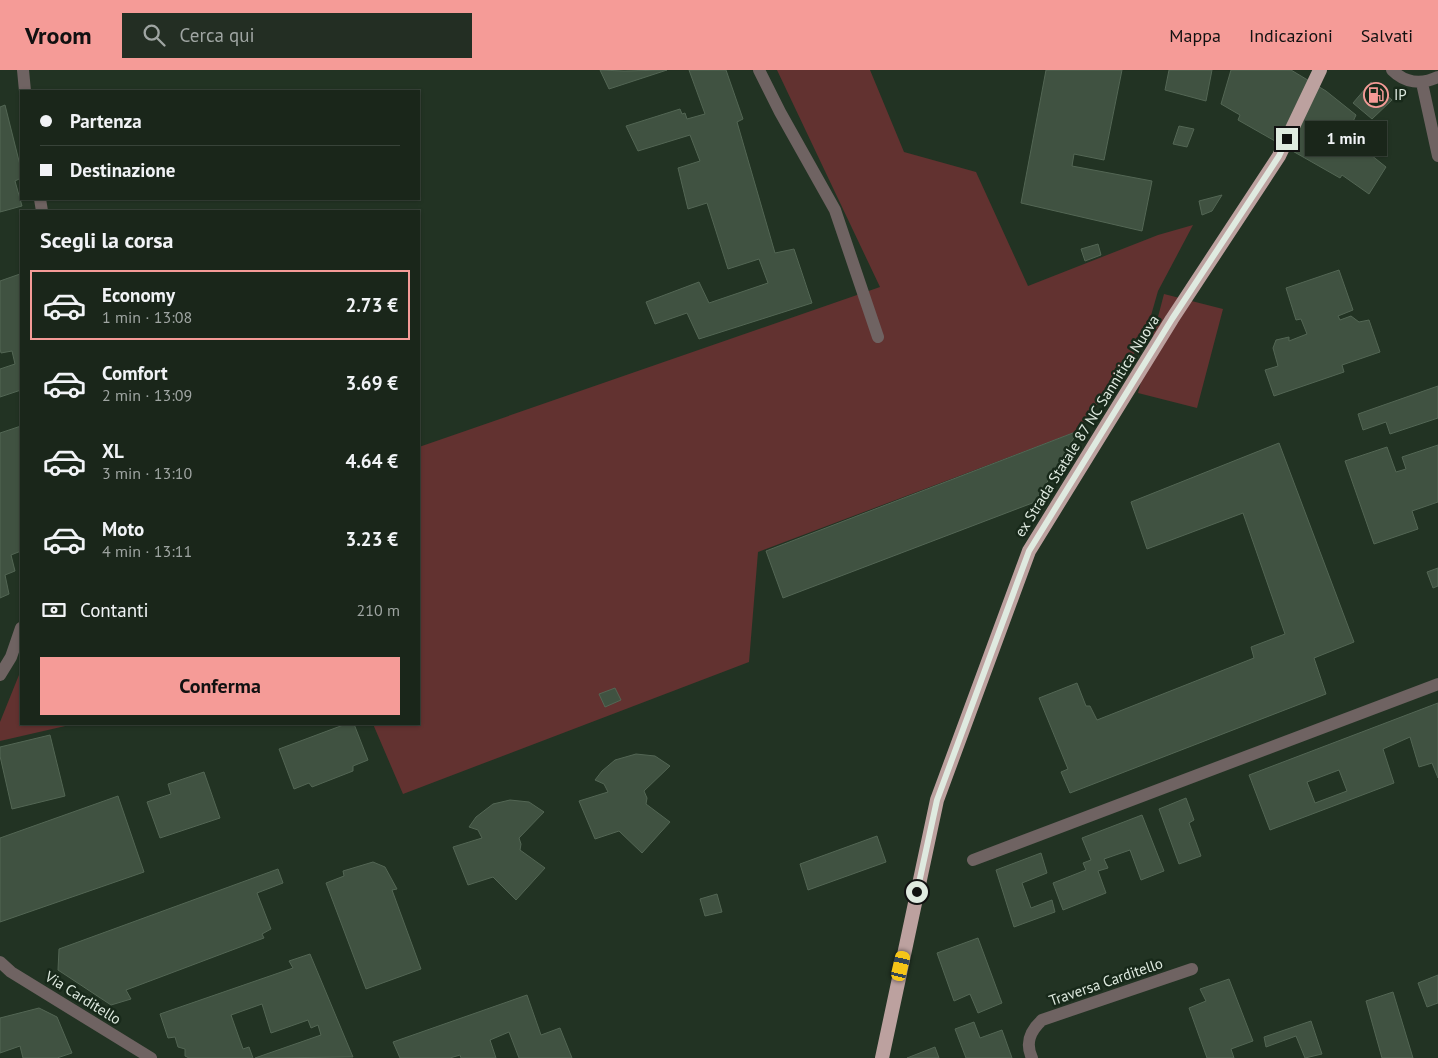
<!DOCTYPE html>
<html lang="it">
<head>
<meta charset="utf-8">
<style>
  body { margin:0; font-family:"PT Sans",sans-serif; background:#232e23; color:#f1f3f6; height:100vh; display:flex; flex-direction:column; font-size:19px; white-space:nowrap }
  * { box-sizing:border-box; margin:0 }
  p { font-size:16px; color:#9fa5a2 }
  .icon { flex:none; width:28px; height:28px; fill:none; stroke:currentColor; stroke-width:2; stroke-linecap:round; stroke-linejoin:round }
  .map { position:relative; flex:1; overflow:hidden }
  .side { position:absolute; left:20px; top:140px; width:400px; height:515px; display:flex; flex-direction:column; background:#1a261a; border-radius:0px; box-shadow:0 1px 4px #0004,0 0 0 1px #384339 }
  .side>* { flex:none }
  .banner { position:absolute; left:20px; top:20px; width:400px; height:110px; border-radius:0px; box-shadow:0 1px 4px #0004,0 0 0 1px #384339; display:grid; align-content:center; height:110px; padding:0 20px; background:#1a261a }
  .end { position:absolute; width:22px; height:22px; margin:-11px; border:6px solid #dfeae0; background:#111; box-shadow:0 0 0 2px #111 }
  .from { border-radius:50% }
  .bubble { position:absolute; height:35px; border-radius:0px; background:#1a261a; box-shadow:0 1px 4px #0004,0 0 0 1px #384339; font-size:16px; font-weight:700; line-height:35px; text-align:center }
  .car { position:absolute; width:15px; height:30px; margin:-15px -8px; border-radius:6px; box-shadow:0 0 4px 1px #0007; background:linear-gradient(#f5c518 24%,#345 0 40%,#f5c518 0 76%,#345 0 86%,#f5c518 0) }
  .banner b { display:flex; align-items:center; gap:18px; height:48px; font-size:19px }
  .banner b+b { border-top:1px solid #384339 }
  .banner i { width:12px; height:12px; background:#f1f3f6 }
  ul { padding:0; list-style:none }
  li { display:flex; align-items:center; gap:15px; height:70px; margin:0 10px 8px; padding:0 10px; border:2px solid transparent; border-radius:0px }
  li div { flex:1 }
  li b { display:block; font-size:19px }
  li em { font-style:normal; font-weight:700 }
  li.current { border-color:#f59b97 }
  li>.icon { width:45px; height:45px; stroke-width:1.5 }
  h2 { padding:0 20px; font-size:22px; line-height:60px }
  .pay { display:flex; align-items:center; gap:12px; height:55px; padding:0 20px; font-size:19px }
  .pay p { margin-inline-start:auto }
  .cta { display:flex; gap:10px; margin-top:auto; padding:10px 20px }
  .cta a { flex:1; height:58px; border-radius:0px; background:#f59b97; color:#111; font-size:20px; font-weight:700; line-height:58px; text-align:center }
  header { display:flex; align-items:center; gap:30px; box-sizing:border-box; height:70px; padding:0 25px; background:#f59b97; color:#111 }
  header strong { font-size:24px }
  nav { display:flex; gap:28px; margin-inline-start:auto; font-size:18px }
  .search { width:350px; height:45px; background:#232e23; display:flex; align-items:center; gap:12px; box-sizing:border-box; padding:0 18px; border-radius:0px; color:#9fa5a2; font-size:19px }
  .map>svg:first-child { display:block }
  .green { fill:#623230 }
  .building { fill:#405241; stroke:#536654; fill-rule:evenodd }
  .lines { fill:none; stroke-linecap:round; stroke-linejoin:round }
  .minor { stroke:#6f6362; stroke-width:12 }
  .tertiary { stroke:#6f6362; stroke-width:12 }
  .trunk { stroke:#bca19f; stroke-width:14 }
  .route { stroke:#dfeae0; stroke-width:6 }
  .labels { text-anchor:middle; stroke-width:5; stroke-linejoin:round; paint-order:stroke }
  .poi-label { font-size:15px; fill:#dfeae0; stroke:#18291a; text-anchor:start }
  .street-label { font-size:15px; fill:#dfeae0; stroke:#18291a }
</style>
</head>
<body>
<header>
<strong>Vroom</strong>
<div class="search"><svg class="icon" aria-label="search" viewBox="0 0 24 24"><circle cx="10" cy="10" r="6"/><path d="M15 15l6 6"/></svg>Cerca qui</div>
<nav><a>Mappa</a><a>Indicazioni</a><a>Salvati</a></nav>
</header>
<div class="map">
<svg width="1438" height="988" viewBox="0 0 1438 988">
  <rect width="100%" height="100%" fill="#223323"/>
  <path class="green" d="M777,0h93l34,82 72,20 52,114 130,-51 35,-10 -35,66 -14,49 -66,91 -320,121 -9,110 -346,132 -30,-70h46v-277l461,-160z
    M1164,224l59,15 -26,99 -59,-15z
    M21,600v54h53l-74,17v-19z"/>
  <path class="building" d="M600,0l24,1 43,-1 -58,19z
    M689,0h37l17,49 -6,3 38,131 19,-4 18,54 -113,36 -12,-26 -32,11 -9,-22 53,-20 10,21 59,-20 -9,-24 -31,10 -21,-66 -19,6 -10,-41 22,-7 -10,-26 -52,16 -12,-25 54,-17 2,5 3,-1 2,6 18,-5z
    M1046,0h76l-18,90 -30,-6 -2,12 80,15 -10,50 -121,-28z
    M1169,0h43l-6,31 -41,-11z
    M1231,0h60l35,21 30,24 -5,11 14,12 -4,9 25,20 -17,27 -27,-19 -2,3 -102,-58 2,-5 -19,-11z
    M1371,12l21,18 -20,19 -19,-16z
    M5,35l16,64v9l-6,3 7,25 -22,6v-105z
    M1179,56l15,3 -7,18 -14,-3z
    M1222,125l-10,16 -10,4 -3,-14z
    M1098,174l3,11 -16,6 -4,-12z
    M1339,200l14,40 -15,6 2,4 11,-4 8,6 10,-2 11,32 -38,13 2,7 -70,24 -9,-26 13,-4 -5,-18 3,-8 13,-3v4l18,-7 -6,-15 -5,1 -10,-32z
    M20,204l1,116 -21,7v-28l15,-5 -3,-13 -11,2 -1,-4v-68z
    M1438,316v32l-48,16 -4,-12 -23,8 -5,-16z
    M21,356v125l-10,4 4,16 -10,4 4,19 -9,4v-165z
    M1078,361l-43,71 -252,96 -17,-47z
    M1279,373l75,199 -40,16 12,36 -256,99 -9,-21 7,-3 -29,-71 38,-15 9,23h4l7,14 157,-62 -3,-11 34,-13 -42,-121 -96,36 -16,-47z
    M1438,375v57l-26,9 6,18 -44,15 -29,-83 42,-14 9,25 10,-3 -4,-12z
    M1438,498v18l-5,2 -6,-16z
    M615,618l6,12 -16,7 -6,-13z
    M1438,633v75l-6,-15 -13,4 -9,-30 -27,12 11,34 -124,47 -21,-55zM1339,700l8,21 -32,12 -8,-21z
    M346,654h8l14,36 -15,6v5l-41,16 -3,-4 -15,6 -15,-40z
    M50,665l15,61 -53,13 -12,-53v-9z
    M636,684l19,2 15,10 -26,25 3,7 -1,6 24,18 -28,31 -23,-22 -24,8 -16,-38 29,-9 -4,-8 -9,-4 7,-9 13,-11z
    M204,702l16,46 -60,20 -13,-36 24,-8 -3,-10z
    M118,726l26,76 -144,50v-84z
    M1186,728l8,22 -5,3 12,33 -22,8 -20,-55z
    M510,730l19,2 15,10 -25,26 2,6 -1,6 25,18 -29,32 -23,-23 -25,8 -15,-38 29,-9 -4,-8 -9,-3 7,-10 17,-13z
    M1142,745l22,56 -23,9 -11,-30 -26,9 4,9 -10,3 8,22 -43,17 -10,-27 33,-13 -3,-7 8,-3 -9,-22z
    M877,766l9,26 -78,28 -8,-26z
    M1041,783l6,20 -25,10 9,25 21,-8 3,12 -41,15 -18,-57z
    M373,792l12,5 12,22 -5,1 29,79 -55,20 -40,-106 18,-7 -1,-5z
    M278,799l5,14 -26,10 14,36 -9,5 2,4 -138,52 5,9 -20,6 -53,-35 1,-21z
    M717,824l5,18 -17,4 -5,-17z
    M978,868l24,65 -24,10 -8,-19 -16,7 -17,-48z
    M310,884l43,103 -98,1 66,-23 -3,-10 -7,3 -3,-8 -37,13 -9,-29 -31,11 12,34 6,-2 4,11h-64l-4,-2v-7l-7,-2 -3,-10 -7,1 -8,-24 133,-46 -4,-7z
    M1438,905v28l-11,4 -9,-24z
    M1229,909l24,62 -22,8 3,9h-27l-18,-50 17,-7 -6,-12z
    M1393,922l20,66h-31l-16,-57z
    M527,925l14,40 19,-7 12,30h-53l-10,-26 -19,8 6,18h-35l-1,-3 -10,3h-50l-7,-16z
    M39,938l18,9 15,36 -15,5h-34l-3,-12 -20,7v-35z
    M1311,951l11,33 -17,4 -9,-22 -30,11 -2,-10z
    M974,952l6,16 22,-8 10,28h-46l-11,-29z
    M935,977l4,11h-32z"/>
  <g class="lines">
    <path class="minor" d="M23,0l2,21
      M759,0l21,42 55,98 43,127
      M40,129l2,12
      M0,605l11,-18 10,-29
      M973,790l465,-176
      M0,892l11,10 140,86
      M1032,988c-7,-15 -2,-27 10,-38l150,-51"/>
    <path class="tertiary" d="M1392,0c13,13 29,15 46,7
      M1422,13l16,73"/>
    <path class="trunk" d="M882,988l55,-258 92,-249 143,-232 107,-163 41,-86"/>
  </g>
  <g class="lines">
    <path class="route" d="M917,822l20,-92 92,-249 143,-232 107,-163 8,-17"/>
  </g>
  <defs>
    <symbol id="fuel-ring" viewBox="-11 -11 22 22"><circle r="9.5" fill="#18291a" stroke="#f59b97" stroke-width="1.5"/><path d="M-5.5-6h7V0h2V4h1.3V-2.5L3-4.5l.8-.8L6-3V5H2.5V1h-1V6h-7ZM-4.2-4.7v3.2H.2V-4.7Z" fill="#f59b97"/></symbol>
  </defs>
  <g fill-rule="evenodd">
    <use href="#fuel-ring" x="1362" y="11" width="28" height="28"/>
  </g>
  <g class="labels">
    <g class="poi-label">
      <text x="1394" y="30">IP</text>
    </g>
    <g class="street-label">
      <text transform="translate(1087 356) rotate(-58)" y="5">ex Strada Statale 87 NC Sannitica Nuova</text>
      <text transform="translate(1106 912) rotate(-19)" y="5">Traversa Carditello</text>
      <text transform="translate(83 928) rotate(32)" y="5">Via Carditello</text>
    </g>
  </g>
</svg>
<i class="end from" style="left:917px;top:822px"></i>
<i class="end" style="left:1287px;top:69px"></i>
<div class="bubble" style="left:1305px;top:51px;width:82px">1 min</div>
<i class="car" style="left:901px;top:896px;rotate:13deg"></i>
<div class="banner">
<b><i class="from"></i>Partenza</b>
<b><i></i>Destinazione</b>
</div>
<section class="side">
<h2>Scegli la corsa</h2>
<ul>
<li class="current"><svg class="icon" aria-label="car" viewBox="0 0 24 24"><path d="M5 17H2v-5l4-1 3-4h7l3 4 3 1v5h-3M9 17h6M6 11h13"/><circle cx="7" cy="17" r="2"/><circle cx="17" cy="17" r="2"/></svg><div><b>Economy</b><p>1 min · 13:08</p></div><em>2.73 €</em></li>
<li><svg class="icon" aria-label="car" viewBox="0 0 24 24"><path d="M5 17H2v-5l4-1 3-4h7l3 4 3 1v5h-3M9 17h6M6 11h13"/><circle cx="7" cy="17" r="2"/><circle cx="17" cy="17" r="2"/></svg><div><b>Comfort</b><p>2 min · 13:09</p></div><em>3.69 €</em></li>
<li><svg class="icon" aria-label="car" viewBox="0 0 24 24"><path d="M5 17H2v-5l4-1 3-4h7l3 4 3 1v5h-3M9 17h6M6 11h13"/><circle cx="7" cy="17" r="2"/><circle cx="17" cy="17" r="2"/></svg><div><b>XL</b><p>3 min · 13:10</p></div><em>4.64 €</em></li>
<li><svg class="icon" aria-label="car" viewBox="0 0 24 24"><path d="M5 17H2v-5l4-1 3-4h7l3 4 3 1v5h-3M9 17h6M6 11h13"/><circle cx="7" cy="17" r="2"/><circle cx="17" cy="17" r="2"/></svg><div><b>Moto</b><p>4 min · 13:11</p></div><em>3.23 €</em></li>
</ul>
<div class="pay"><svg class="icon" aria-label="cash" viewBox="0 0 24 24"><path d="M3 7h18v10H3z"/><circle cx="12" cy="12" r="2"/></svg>Contanti<p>210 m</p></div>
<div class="cta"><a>Conferma</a></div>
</section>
</div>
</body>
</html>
